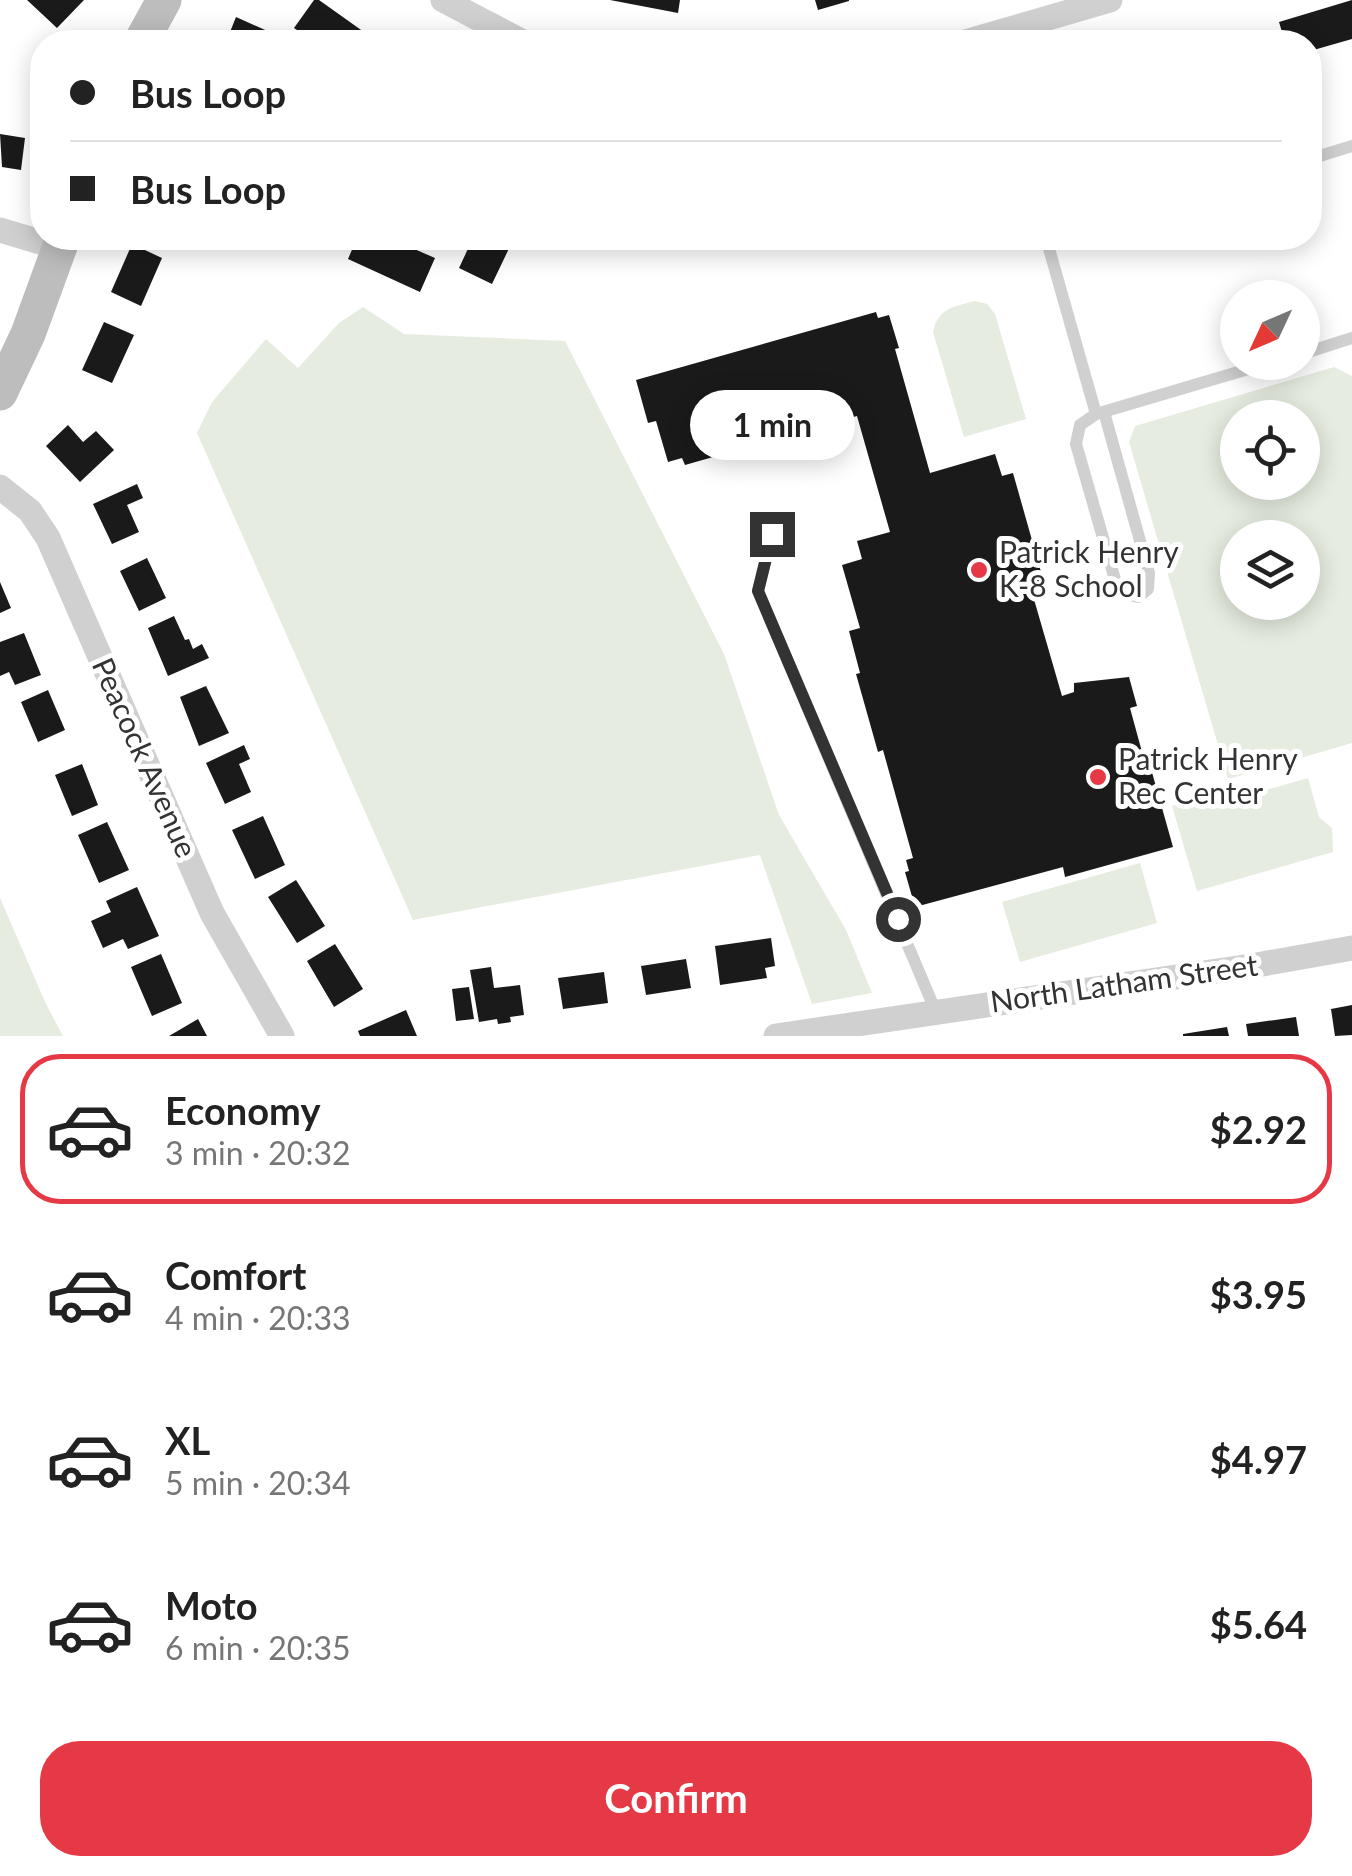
<!DOCTYPE html>
<html lang="en">
<head>
<meta charset="utf-8">
<style>
  body { margin:0; font-family:Lato,sans-serif; background:#f6f6f6; color:#222; height:100vh; display:flex; flex-direction:column; font-size:38px; white-space:nowrap }
  * { box-sizing:border-box; margin:0 }
  p { font-size:32px; color:#767676 }
  .icon { flex:none; width:55px; height:55px; fill:none; stroke:currentColor; stroke-width:2; stroke-linecap:round; stroke-linejoin:round }
  .map { position:relative; height:1036px; overflow:hidden }
  .side { display:flex; flex-direction:column; background:#fff; flex:1 }
  .side>* { flex:none }
  .top-card { position:absolute; left:30px; top:30px; width:1292px; height:220px; border-radius:40px; box-shadow:0 5px 25px #0003; display:grid; align-content:center; height:220px; padding:0 40px; background:#fff }
  .needle { width:65px; rotate:226deg }
  .fabs { position:absolute; left:1220px; top:280px; display:grid; gap:20px }
  .fabs a { display:grid; place-items:center; width:100px; height:100px; border-radius:50%; background:#fff; box-shadow:0 5px 25px #0003; font-size:50px }
  .end { position:absolute; width:45px; height:45px; margin:-22px; border:12px solid #333; background:#fff; box-shadow:0 0 0 5px #fff }
  .from { border-radius:50% }
  .bubble { position:absolute; height:70px; border-radius:35px; background:#fff; box-shadow:0 5px 25px #0003; font-size:32px; font-weight:700; line-height:70px; text-align:center }
  .top-card b { display:flex; align-items:center; gap:35px; height:95px; font-size:38px }
  .top-card b+b { border-top:2px solid #e0e0e0 }
  .top-card i { width:25px; height:25px; background:#222 }
  ul { padding:18px 0 0; list-style:none }
  li { display:flex; align-items:center; gap:30px; height:150px; margin:0 20px 15px; padding:0 20px; border:5px solid transparent; border-radius:40px }
  li div { flex:1 }
  li b { display:block; font-size:38px }
  li em { font-style:normal; font-weight:700 }
  li.on { border-color:#e63946 }
  li>.icon { width:90px; height:90px; stroke-width:1.5 }
  .button { display:flex; gap:20px; margin-top:auto; padding:20px 40px }
  .button a { flex:1; height:115px; border-radius:40px; background:#e63946; color:#fff; font-size:40px; font-weight:700; line-height:115px; text-align:center }
  .map>svg:first-child { display:block }
  .green { fill:#e6ecdf; fill-rule:evenodd }
  .building { fill:#1a1a1a }
  .lines { fill:none; stroke-linecap:round; stroke-linejoin:round }
  .lane { stroke:#d0d0d0; stroke-width:12 }
  .street { stroke:#d0d0d0; stroke-width:25 }
  .secondary { stroke:#bdbdbd; stroke-width:35 }
  .route { stroke:#333; stroke-width:12 }
  .poi-dot { fill:#e63946; stroke:#fff; stroke-width:4 }
  .labels { text-anchor:middle; stroke-width:10; stroke-linejoin:round; paint-order:stroke }
  .poi-label { font-size:30px; fill:#333; stroke:#fff; text-anchor:start }
  .street-label { font-size:30px; fill:#333; stroke:#fff }
</style>
</head>
<body>
<div class="map">
<svg width="1352" height="1036" viewBox="0 0 1352 1036">
  <rect width="100%" height="100%" fill="#fff"/>
  <path class="green" d="M975,301l12,3 8,10 31,105 -62,18 -31,-105c5,-24 20,-25 42,-31z
    M363,307l41,27 161,7 159,313 55,161 67,115 26,63 -60,11 -52,-149 -347,65 -216,-487 15,-31 54,-63 32,29 41,-45z
    M1334,367l18,9v367l-124,36 -99,-337 6,-16zM1238,418h64v64h-64zM1238,538h64v64h-64z
    M1308,778l11,39 13,11 1,24 -136,39 -25,-85 53,-14 3,9z
    M1140,863l17,60 -137,39 -18,-60z
    M0,898l46,106 17,32h-63z"/>
  <path class="building" d="M27,0h57l-27,28z
    M314,0h5l59,42h-64l-20,-14z
    M610,0h70l-2,13z
    M815,0h34v1l-31,9z
    M1352,0v39l-42,12v-9h-25l-6,-20z
    M236,17l36,16 -4,9h-42z
    M1243,32l3,10h-37v-1z
    M0,134l25,4 -4,32 -19,-3z
    M357,238h32l46,20 -15,34 -72,-33z
    M473,238h41l-22,46 -33,-16z
    M132,244l30,14 -21,48 -30,-14z
    M876,312l2,6 11,-3 10,33 -4,1 35,124 65,-19 7,22 11,-3 32,113 -14,3 31,107 12,-4v-9l55,-6 8,29 -7,2 12,44 4,-1 27,96 -108,30 -2,-10 -148,40 -10,-35 4,-1 -3,-11 7,-2 -30,-108 -5,2 -22,-78 4,-1 -11,-42 11,-3 -18,-63 20,-6 -5,-18 33,-9 -33,-116 -172,49 -3,-7 -14,4 -12,-41 -8,2 -12,-43z
    M104,322l30,13 -22,48 -30,-13z
    M68,425l15,17 13,-11 18,19 -34,32 -34,-36z
    M137,484l6,14 -16,7 12,27 -27,12 -19,-40z
    M147,558l19,40 -27,13 -19,-40z
    M0,582l11,26 -11,5z
    M174,616l11,24 4,-1 4,10 9,-5 7,14 -41,18 -20,-48z
    M24,633l17,42 -26,10 -6,-13 -9,4v-34z
    M206,686l23,47 -30,13 -19,-49z
    M48,690l17,40 -27,12 -17,-40z
    M244,745l6,14 -11,5 12,28 -26,12 -19,-41z
    M82,764l16,41 -26,11 -17,-41z
    M263,816l22,49 -30,14 -23,-49z
    M107,822l22,48 -30,13 -21,-48z
    M296,880l29,46 -28,17 -29,-46z
    M137,887l22,49 -31,13 -5,-10 -20,9 -12,-27 20,-9 -5,-11z
    M771,938l4,28 -10,2 2,10 -47,7 -5,-39z
    M335,944l28,45 -29,18 -27,-46z
    M161,954l21,49 -30,13 -21,-49z
    M686,959l5,29 -45,7 -5,-29z
    M491,967l3,21 26,-3 4,30 -14,2 1,5 -13,2 -1,-5 -18,3 -9,-52z
    M604,972l4,31 -45,6 -5,-31z
    M469,987l5,32 -18,2 -4,-32z
    M1352,1005v30l-17,1 -4,-27z
    M406,1010l11,26h-57l-2,-5z
    M1296,1017l3,19h-51l-2,-12z
    M198,1019l9,17h-38z
    M1227,1027l2,9h-46v-2z"/>
  <g class="lines">
    <path class="lane" d="M1310,159l42,-13
      M1046,238l50,176
      M1302,354l50,-16
      M1104,412l45,161 -1,16 -10,8 -14,-3 -8,-11 -40,-139 4,-19 16,-11 176,-52
      M772,534l-14,57 178,421"/>
    <path class="street" d="M443,0l80,42
      M965,42l145,-42
      M0,230l60,18
      M0,487l30,24 18,27 164,375 70,123
      M776,1036l475,-70 101,-18"/>
    <path class="secondary" d="M141,42l23,-42
      M0,393l28,-59 35,-96"/>
  </g>
  <g class="lines">
    <path class="route" d="M772,534l-14,57 140,328"/>
  </g>
  <g class="poi-dot">
    <circle cx="979" cy="570" r="10"/>
    <circle cx="1098" cy="777" r="10"/>
  </g>
  <g class="labels">
    <g class="poi-label">
      <text x="999" y="563">Patrick Henry<tspan x="999" dy="34">K-8 School</tspan></text>
      <text x="1118" y="770">Patrick Henry<tspan x="1118" dy="34">Rec Center</tspan></text>
    </g>
    <g class="street-label">
      <text transform="translate(144 758) rotate(66)" y="10">Peacock Avenue</text>
      <text transform="translate(1124 984) rotate(-8)" y="10">North Latham Street</text>
    </g>
  </g>
</svg>
<div class="fabs">
<a><svg class="needle" viewBox="-14 -14 28 28"><path d="M0-13l5 13h-10z" fill="#e53935"/><path d="M0 13l5-13h-10z" fill="#767676"/></svg></a>
<a><svg class="icon" aria-label="locate" viewBox="0 0 24 24"><circle cx="12" cy="12" r="6"/><path d="M12 2v4M12 18v4M2 12h4M18 12h4"/></svg></a>
<a><svg class="icon" aria-label="layers" viewBox="0 0 24 24"><path d="M12 4l9 5-9 5-9-5zM3 14l9 5 9-5"/></svg></a>
</div>
<i class="end from" style="left:898px;top:919px"></i>
<i class="end" style="left:772px;top:534px"></i>
<div class="bubble" style="left:690px;top:390px;width:165px">1 min</div>
<div class="top-card">
<b><i class="from"></i>Bus Loop</b>
<b><i></i>Bus Loop</b>
</div>
</div>
<section class="side">
<ul>
<li class="on"><svg class="icon" aria-label="car" viewBox="0 0 24 24"><path d="M5 17H2v-5l4-1 3-4h7l3 4 3 1v5h-3M9 17h6M6 11h13"/><circle cx="7" cy="17" r="2"/><circle cx="17" cy="17" r="2"/></svg><div><b>Economy</b><p>3 min · 20:32</p></div><em>$2.92</em></li>
<li><svg class="icon" aria-label="car" viewBox="0 0 24 24"><path d="M5 17H2v-5l4-1 3-4h7l3 4 3 1v5h-3M9 17h6M6 11h13"/><circle cx="7" cy="17" r="2"/><circle cx="17" cy="17" r="2"/></svg><div><b>Comfort</b><p>4 min · 20:33</p></div><em>$3.95</em></li>
<li><svg class="icon" aria-label="car" viewBox="0 0 24 24"><path d="M5 17H2v-5l4-1 3-4h7l3 4 3 1v5h-3M9 17h6M6 11h13"/><circle cx="7" cy="17" r="2"/><circle cx="17" cy="17" r="2"/></svg><div><b>XL</b><p>5 min · 20:34</p></div><em>$4.97</em></li>
<li><svg class="icon" aria-label="car" viewBox="0 0 24 24"><path d="M5 17H2v-5l4-1 3-4h7l3 4 3 1v5h-3M9 17h6M6 11h13"/><circle cx="7" cy="17" r="2"/><circle cx="17" cy="17" r="2"/></svg><div><b>Moto</b><p>6 min · 20:35</p></div><em>$5.64</em></li>
</ul>
<div class="button"><a>Confirm</a></div>
</section>
</body>
</html>
